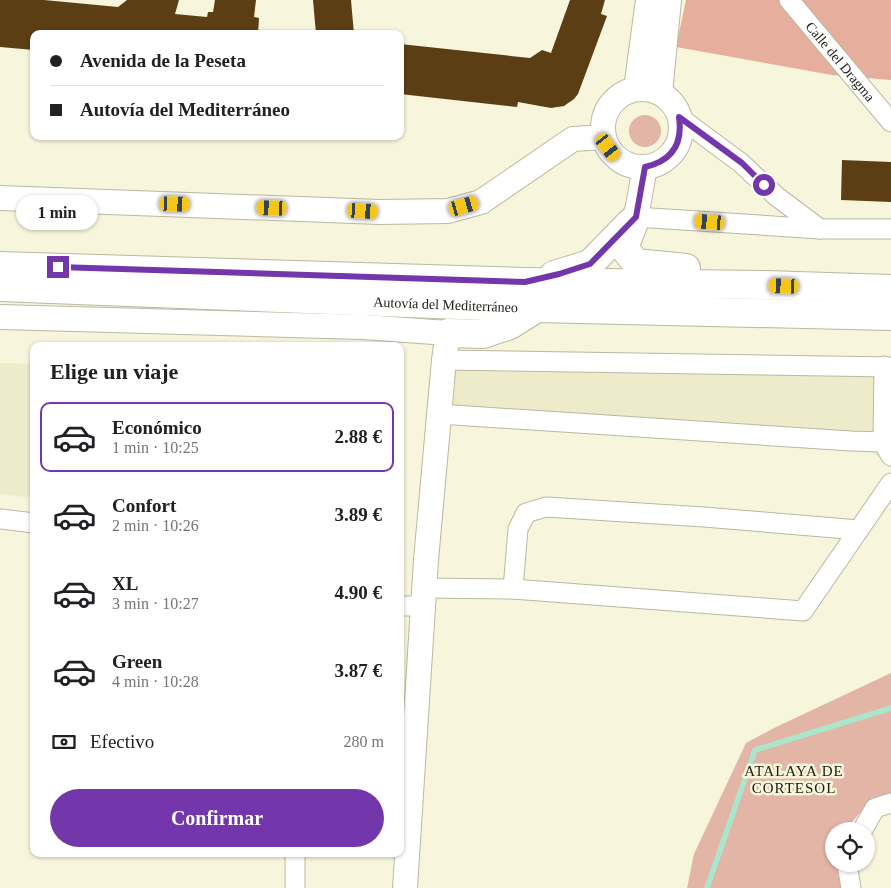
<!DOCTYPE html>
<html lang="es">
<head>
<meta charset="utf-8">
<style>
  body { margin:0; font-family:"Times New Roman",serif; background:#f2f2f2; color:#202124; height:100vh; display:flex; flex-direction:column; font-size:19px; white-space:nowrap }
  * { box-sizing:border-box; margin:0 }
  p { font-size:16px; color:#757577 }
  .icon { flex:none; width:28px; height:28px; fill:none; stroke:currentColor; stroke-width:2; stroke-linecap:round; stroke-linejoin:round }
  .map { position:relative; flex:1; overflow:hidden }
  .details { position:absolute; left:30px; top:342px; width:374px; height:515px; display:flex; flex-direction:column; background:#fff; border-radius:10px; box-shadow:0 1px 4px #0004 }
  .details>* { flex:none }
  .guide { position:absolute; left:30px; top:30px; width:374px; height:110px; border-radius:10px; box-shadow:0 1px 4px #0004; display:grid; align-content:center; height:110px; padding:0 20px; background:#fff }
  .controls { position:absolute; left:825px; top:822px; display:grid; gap:10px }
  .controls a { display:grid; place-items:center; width:50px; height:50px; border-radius:50%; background:#fff; box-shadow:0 1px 4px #0004; font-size:25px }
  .end { position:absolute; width:22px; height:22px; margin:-11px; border:6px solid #7436ab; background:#fff; box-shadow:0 0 0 2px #fff }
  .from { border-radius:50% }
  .bubble { position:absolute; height:35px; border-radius:18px; background:#fff; box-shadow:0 1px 4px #0004; font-size:16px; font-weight:600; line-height:35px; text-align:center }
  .car { position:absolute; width:15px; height:30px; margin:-15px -8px; border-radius:6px; box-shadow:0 0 4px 1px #0007; background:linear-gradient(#f5c518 24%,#345 0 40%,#f5c518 0 76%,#345 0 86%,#f5c518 0) }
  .guide b { display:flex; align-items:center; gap:18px; height:48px; font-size:19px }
  .guide b+b { border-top:1px solid #e0e0e0 }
  .guide i { width:12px; height:12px; background:#202124 }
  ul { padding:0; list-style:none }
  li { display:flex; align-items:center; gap:15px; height:70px; margin:0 10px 8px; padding:0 10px; border:2px solid transparent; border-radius:10px }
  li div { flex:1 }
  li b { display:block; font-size:19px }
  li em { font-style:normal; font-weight:600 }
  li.current { border-color:#7436ab }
  li>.icon { width:45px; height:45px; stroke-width:1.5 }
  h2 { padding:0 20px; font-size:22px; line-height:60px }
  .pay { display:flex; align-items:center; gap:12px; height:55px; padding:0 20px; font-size:19px }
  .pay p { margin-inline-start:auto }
  .action { display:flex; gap:10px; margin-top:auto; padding:10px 20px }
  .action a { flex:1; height:58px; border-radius:30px; background:#7436ab; color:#fff; font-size:20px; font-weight:600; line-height:58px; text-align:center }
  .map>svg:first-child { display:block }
  .built { fill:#eeebca }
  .green { fill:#e2b5a6 }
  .forest { fill:#e6af9d }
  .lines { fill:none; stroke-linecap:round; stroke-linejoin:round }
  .stream { stroke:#abe6cc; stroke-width:5.5 }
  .building { fill:#5c3e15 }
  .minor-casing { stroke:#bab8a0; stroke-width:21 }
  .tertiary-casing { stroke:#bab8a0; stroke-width:26 }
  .trunk-casing { stroke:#bab8a0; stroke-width:30 }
  .minor { stroke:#fff; stroke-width:19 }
  .tertiary { stroke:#fff; stroke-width:24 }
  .trunk { stroke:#fff; stroke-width:28 }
  .route { stroke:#7436ab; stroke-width:6 }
  .labels { text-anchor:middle; stroke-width:5; stroke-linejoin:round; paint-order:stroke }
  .street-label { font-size:14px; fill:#1d1c13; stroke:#f7f5dc }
  .neighbourhood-label { font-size:15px; letter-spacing:1px; fill:#1d1c13; stroke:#f7f5dc }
</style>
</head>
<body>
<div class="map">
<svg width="891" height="888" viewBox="0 0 891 888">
  <rect width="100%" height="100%" fill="#f7f5dc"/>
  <path class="built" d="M495,350l396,9v107l-26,-18 -415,-29 2,-47z
    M0,363l34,1v134l-34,-4z"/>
  <path class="green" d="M629 131a16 16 0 1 1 32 0a16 16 0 1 1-32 0Z
    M891,673v120l-21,9 -20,22 -2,7h-14v33h8l3,24h-158l7,-34 52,-111 28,-15z"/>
  <path class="forest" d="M686,0h205v80l-59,-5 -156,-28z"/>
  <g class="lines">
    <path class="stream" d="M707,888l48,-138 136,-42"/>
  </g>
  <path class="building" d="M0,0h44l74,7 9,-7h52l-4,14 32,3 1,-5h5l2,-12h41l-2,17 5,1 -1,16h-224v16l-34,-3z
    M313,0h38l3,34h-38z
    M570,0h35l-4,14 6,2 -29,78 -4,5 -10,7 -13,2 -33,-6 -1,5 -117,-13v-50l130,14 12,-8 9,3z
    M842,160l49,2v40l-50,-2z"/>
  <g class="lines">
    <defs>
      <g id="minor">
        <path id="s1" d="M789,0l102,122"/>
        <path d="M679,117l62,46 35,33 44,33h71"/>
        <path d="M636,217l184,12"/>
        <path d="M444,360l447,7"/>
        <path d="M884,366l-1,76 8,14"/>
        <path d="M439,414l412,27 32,1"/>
        <path d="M0,519l34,4"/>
        <path d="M425,588l88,1 290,22 88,-128"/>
        <path d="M513,589l5,-60 8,-16 20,-6 158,10 155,13"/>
        <path d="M400,606h23"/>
        <path d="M862,831l13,-23 16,-5"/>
        <path d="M295,854v34"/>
        <path d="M850,864l-2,6 3,18"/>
      </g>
      <path id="tertiary" d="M636,89l12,-89
        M603 128a39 39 0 1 1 78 0a39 39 0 1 1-78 0Z
        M660,93l9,-93
        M0,198l380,14 68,-1 33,-9 92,-63 31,-2
        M636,217l9,-50
        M0,317l363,10 85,6 -4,27 -18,200 -21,328"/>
      <g id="trunk">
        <path d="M636,217l-12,31 12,15 50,5"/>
        <path d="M0,266l525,16 241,3 125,4"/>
        <path d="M554,275l36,-11 40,-41"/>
        <path id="s2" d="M0,287l537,21 354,8"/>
        <path d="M448,333l35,1 27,-9 27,-17"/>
      </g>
    </defs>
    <use href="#minor" class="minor-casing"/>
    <use href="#tertiary" class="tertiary-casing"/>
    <use href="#trunk" class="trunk-casing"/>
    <use href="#minor" class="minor"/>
    <use href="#tertiary" class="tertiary"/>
    <use href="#trunk" class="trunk"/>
  </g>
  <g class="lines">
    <path class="route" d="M58,267l467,15 34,-8 31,-10 46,-47 9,-50c27,-6 38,-23 34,-50l63,46 22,22"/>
  </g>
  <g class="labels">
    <g class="street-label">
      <text dy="5" stroke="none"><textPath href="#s1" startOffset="80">Calle del Dragma</textPath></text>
      <text dy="5" stroke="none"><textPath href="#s2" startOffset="446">Autovía del Mediterráneo</textPath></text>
    </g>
    <g class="neighbourhood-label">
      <text x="794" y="776">ATALAYA DE<tspan x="794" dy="17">CORTESOL</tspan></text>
    </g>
  </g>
</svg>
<div class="controls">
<a><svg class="icon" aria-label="locate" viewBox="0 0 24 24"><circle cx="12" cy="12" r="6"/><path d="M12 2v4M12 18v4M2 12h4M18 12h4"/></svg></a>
</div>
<i class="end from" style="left:764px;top:185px"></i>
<i class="end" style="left:58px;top:267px"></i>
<div class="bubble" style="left:16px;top:195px;width:82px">1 min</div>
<i class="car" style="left:608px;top:147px;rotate:143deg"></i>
<i class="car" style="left:175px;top:204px;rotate:92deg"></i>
<i class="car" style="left:464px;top:206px;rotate:74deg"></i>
<i class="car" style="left:272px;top:208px;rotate:272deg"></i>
<i class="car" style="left:363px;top:211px;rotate:93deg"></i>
<i class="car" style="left:710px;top:222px;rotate:274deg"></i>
<i class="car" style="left:784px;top:286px;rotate:272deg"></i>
<div class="guide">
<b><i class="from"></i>Avenida de la Peseta</b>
<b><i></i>Autovía del Mediterráneo</b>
</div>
<section class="details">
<h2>Elige un viaje</h2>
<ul>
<li class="current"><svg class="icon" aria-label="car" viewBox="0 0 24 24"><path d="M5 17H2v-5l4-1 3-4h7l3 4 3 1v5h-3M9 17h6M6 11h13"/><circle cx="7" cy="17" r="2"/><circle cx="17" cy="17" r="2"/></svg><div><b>Económico</b><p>1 min · 10:25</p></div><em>2.88 €</em></li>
<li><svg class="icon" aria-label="car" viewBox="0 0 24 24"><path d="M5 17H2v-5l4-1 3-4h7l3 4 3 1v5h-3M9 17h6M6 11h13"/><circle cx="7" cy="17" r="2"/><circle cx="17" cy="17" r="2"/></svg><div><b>Confort</b><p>2 min · 10:26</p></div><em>3.89 €</em></li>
<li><svg class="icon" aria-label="car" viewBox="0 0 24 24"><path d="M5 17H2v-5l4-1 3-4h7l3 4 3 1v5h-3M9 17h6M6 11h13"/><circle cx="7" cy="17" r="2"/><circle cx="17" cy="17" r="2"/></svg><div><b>XL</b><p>3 min · 10:27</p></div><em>4.90 €</em></li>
<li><svg class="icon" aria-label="car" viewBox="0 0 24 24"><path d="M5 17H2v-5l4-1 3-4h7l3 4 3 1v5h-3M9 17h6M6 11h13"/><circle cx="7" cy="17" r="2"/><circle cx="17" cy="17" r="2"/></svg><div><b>Green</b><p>4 min · 10:28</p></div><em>3.87 €</em></li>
</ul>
<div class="pay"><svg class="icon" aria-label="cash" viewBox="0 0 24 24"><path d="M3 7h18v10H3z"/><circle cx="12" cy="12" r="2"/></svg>Efectivo<p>280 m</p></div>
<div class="action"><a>Confirmar</a></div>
</section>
</div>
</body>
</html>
